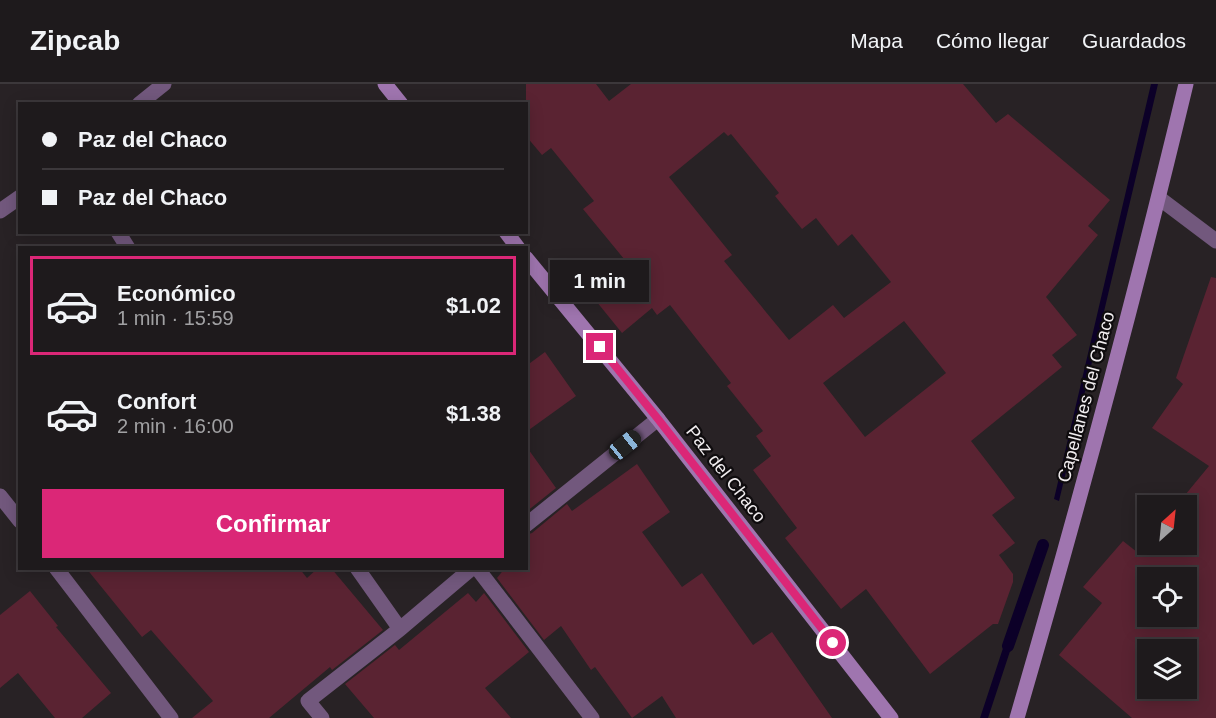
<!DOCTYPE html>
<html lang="es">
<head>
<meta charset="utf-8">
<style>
  body { margin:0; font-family:Helvetica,sans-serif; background:#262325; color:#f1f3f6; height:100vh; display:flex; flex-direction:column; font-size:22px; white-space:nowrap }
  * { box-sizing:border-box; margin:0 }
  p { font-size:20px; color:#a1a1a3 }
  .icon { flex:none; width:33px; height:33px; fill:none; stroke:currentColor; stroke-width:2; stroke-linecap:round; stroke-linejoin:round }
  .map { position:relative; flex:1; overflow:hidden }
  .panel { position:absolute; left:18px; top:162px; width:510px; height:324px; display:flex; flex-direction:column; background:#1e1a1c; border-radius:0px; box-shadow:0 3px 15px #0003,0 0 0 2px #3c383b }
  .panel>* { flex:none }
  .top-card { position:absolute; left:18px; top:18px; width:510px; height:132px; border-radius:0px; box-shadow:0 3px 15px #0003,0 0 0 2px #3c383b; display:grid; align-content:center; height:132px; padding:0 24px; background:#1e1a1c }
  .needle { width:39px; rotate:27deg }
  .fabs { position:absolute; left:1137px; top:411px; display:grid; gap:12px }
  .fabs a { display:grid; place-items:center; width:60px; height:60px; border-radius:0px; background:#1e1a1c; box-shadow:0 3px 15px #0003,0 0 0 2px #3c383b; font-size:30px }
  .end { position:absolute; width:27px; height:27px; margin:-14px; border:8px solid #db2777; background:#fff; box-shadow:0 0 0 3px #fff }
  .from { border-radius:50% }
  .bubble { position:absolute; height:42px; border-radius:0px; background:#1e1a1c; box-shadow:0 3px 15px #0003,0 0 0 2px #3c383b; font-size:20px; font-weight:700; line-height:42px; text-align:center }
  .car { position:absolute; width:18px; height:36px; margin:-18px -9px; border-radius:8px; box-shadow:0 0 4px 2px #0007; background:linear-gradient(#222 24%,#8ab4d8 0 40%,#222 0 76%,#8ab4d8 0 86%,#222 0) }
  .top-card b { display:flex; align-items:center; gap:21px; height:57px; font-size:22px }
  .top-card b+b { border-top:2px solid #3c383b }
  .top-card i { width:15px; height:15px; background:#f1f3f6 }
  ul { padding:10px 0 0; list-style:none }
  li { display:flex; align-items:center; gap:18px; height:99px; margin:0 12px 9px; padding:0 12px; border:3px solid transparent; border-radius:0px }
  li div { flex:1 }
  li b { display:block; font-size:22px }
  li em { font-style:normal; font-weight:700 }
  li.active { border-color:#db2777 }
  li>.icon { width:54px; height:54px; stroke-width:1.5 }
  .button { display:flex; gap:12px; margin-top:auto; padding:12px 24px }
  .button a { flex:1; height:69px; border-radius:0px; background:#db2777; color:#fff; font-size:24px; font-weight:700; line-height:69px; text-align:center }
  header { display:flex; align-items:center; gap:36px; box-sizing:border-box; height:84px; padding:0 30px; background:#1e1a1c; border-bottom:2px solid #3c383b }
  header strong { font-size:28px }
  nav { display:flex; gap:33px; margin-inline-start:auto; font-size:21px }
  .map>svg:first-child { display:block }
  .water { fill:#0c0028 }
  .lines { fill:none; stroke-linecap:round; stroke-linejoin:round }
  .stream { stroke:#0c0028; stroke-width:12 }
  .building { fill:#5a2332; fill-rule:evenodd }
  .street { stroke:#72587d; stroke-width:15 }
  .secondary { stroke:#9f75af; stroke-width:15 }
  .route { stroke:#db2777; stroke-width:8 }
  .labels { text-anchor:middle; stroke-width:4.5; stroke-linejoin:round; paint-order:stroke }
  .street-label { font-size:18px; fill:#f1edef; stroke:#0f0c0e }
</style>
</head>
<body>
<header>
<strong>Zipcab</strong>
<nav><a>Mapa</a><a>Cómo llegar</a><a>Guardados</a></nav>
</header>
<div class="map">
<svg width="1216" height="634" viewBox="0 0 1216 634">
  <rect width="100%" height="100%" fill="#282225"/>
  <path class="water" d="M1151,0h7l-99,417 -5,-2z
    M1009,546l7,3 -28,85h-8z"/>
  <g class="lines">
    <path class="stream" d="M1008,562l35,-101"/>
  </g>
  <path class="building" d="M526,0h70l13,17 22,-17h332l33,39 12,-9 102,86 -22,26 10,9 -52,62 31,38 -25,20 10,12 -91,74 44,57 -23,17 23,28 -16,12 14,19v8l-15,42h-5l-63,50 -64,-85 -25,20 -56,-71 12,-10 -44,-58 18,-14 -15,-20 7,-5 -36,-45 4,-3 -61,-78 -13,10 -5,-7 -30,25 -30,-37 37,-31 -46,-56 11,-8 -43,-53 -9,7 -16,-19zM724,48l4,4 3,-2 48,59 -4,3 27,33 14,-11 22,28 14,-12 39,48 -47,36 -11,-13 -44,35 -65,-79 8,-6 -63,-78zM904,237l42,52 -81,64 -42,-54z
    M1211,193l5,1v440h-84l-73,-63 43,-52 -19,-16 40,-46 14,11 11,-12v4h38v-38h-10l33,-40 -57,-38 31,-44 -7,-6zM1148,494h38v38h-38zM1148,566h38v38h-38z
    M545,268l31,44 -50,36v-66z
    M526,362l30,42 -30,24z
    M637,380l33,48 -28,20 40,55 20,-14 51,72 19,-13 60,86h-156l-14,-22 -30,22 -37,-51 -4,3 -30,-44 -17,14 -47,-62 8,-10h21v-33l6,-2 35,-29 5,7z
    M86,484h213l8,10 11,-10h13l52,62 -51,40 -2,-3 -61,51h-77l21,-17 -62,-71 -9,7z
    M30,507l28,35 -2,1 55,66 -29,25h-27l-37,-45 -18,15v-73z
    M468,509l8,9 8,-9 45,59 -44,36 26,30h-137l-29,-34 50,-39 4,5z"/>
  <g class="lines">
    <path class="street" d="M139,20l25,-20
      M1159,114l57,43
      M0,127l20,-14
      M118,148l10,16
      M0,412l20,25
      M526,441l132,-106
      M56,484l115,150
      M357,484l43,61
      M477,484l115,150
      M322,634l-14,-17 92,-72 72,-61"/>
    <path class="secondary" d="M385,0l16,20
      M506,148l12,16
      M526,174l132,161 233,299
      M1017,634c61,-210 118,-421 169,-634"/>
  </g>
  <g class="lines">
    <path class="route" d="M600,263l58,72 175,224"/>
  </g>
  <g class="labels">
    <g class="street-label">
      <text transform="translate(1086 313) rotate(-75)" y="6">Capellanes del Chaco</text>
      <text transform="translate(726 390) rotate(52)" y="6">Paz del Chaco</text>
    </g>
  </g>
</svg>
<div class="fabs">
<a><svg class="needle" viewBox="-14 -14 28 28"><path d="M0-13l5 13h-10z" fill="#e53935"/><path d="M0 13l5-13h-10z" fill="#a1a1a3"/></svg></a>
<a><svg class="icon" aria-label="locate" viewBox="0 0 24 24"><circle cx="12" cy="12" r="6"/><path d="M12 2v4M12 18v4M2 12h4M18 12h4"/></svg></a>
<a><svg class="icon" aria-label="layers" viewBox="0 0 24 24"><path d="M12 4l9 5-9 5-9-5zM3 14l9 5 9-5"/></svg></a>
</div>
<i class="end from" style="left:833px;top:559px"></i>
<i class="end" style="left:600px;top:263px"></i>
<div class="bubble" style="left:550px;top:176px;width:99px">1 min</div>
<i class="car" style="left:625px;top:361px;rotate:51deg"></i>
<div class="top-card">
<b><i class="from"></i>Paz del Chaco</b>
<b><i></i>Paz del Chaco</b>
</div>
<section class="panel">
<ul>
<li class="active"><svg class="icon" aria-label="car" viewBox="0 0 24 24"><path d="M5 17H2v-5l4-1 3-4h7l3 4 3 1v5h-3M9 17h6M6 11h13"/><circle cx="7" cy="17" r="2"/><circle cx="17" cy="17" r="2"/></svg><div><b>Económico</b><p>1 min · 15:59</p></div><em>$1.02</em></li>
<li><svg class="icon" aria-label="car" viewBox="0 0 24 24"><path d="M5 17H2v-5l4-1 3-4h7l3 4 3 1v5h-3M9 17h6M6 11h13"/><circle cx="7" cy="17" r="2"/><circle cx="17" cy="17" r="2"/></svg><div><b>Confort</b><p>2 min · 16:00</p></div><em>$1.38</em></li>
</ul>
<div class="button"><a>Confirmar</a></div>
</section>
</div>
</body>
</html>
